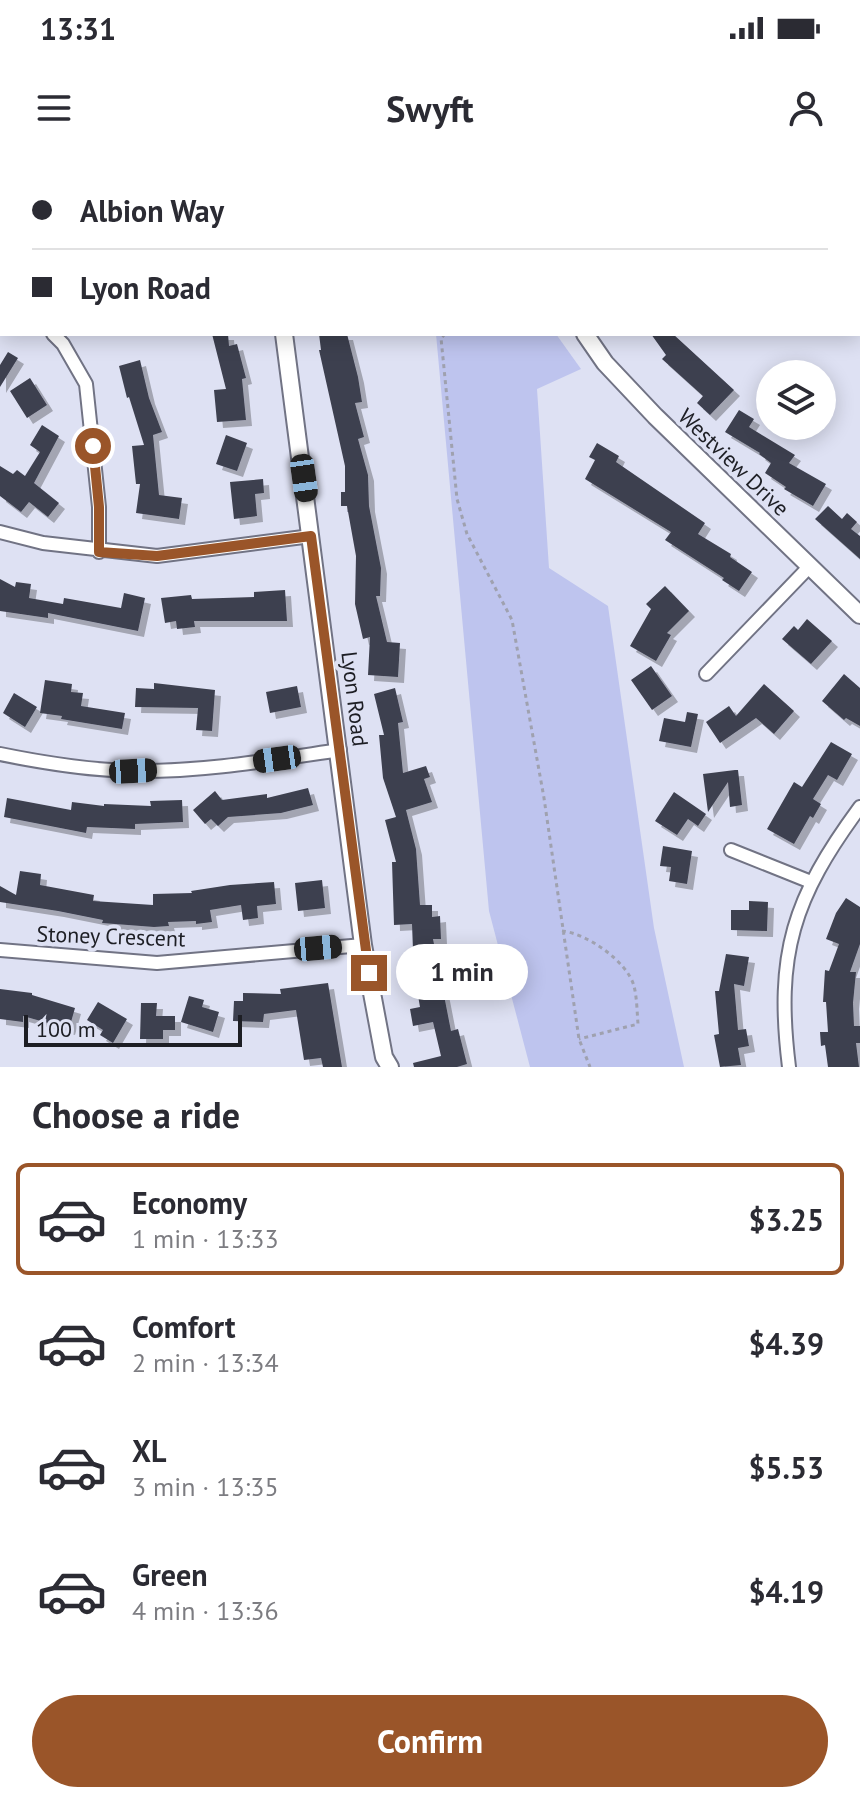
<!DOCTYPE html>
<html lang="en">
<head>
<meta charset="utf-8">
<style>
  body { margin:0; font-family:"PT Sans",sans-serif; background:#f2f2f3; color:#2b2b33; height:100vh; display:flex; flex-direction:column; font-size:30px; white-space:nowrap }
  * { box-sizing:border-box; margin:0 }
  p { font-size:26px; color:#7c7c81 }
  .icon { flex:none; width:44px; height:44px; fill:none; stroke:currentColor; stroke-width:2; stroke-linecap:round; stroke-linejoin:round }
  .map { position:relative; height:907px; overflow:hidden }
  .panel { display:flex; flex-direction:column; background:#fff; flex:1 }
  .panel>* { flex:none }
  .banner { position:absolute; left:0px; top:0px; width:860px; height:176px; box-shadow:0 4px 20px #0003; display:grid; align-content:center; height:176px; padding:0 32px; background:#fff }
  .controls { position:absolute; left:756px; top:200px; display:grid; gap:16px }
  .controls a { display:grid; place-items:center; width:80px; height:80px; border-radius:50%; background:#fff; box-shadow:0 4px 20px #0003; font-size:40px }
  .scale { position:absolute; left:24px; bottom:20px; width:218px; box-sizing:border-box; padding-left:8px; border:4px solid #1d1e24; border-top:0; font-size:22px; line-height:28px; white-space:nowrap; color:#1d1e24; -webkit-text-stroke:6px #dee1f3; paint-order:stroke }
  .end { position:absolute; width:36px; height:36px; margin:-18px; border:10px solid #9a5529; background:#fff; box-shadow:0 0 0 4px #fff }
  .from { border-radius:50% }
  .bubble { position:absolute; height:56px; border-radius:28px; background:#fff; box-shadow:0 4px 20px #0003; font-size:26px; font-weight:700; line-height:56px; text-align:center }
  .car { position:absolute; width:24px; height:48px; margin:-24px -12px; border-radius:10px; box-shadow:0 0 6px 2px #0007; background:linear-gradient(#222 24%,#8ab4d8 0 40%,#222 0 76%,#8ab4d8 0 86%,#222 0) }
  .banner b { display:flex; align-items:center; gap:28px; height:76px; font-size:30px }
  .banner b+b { border-top:2px solid #e1e1e2 }
  .banner i { width:20px; height:20px; background:#2b2b33 }
  ul { padding:0; list-style:none }
  li { display:flex; align-items:center; gap:24px; height:112px; margin:0 16px 12px; padding:0 16px; border:4px solid transparent; border-radius:12px }
  li div { flex:1 }
  li b { display:block; font-size:30px }
  li em { font-style:normal; font-weight:700 }
  li.on { border-color:#9a5529 }
  li>.icon { width:72px; height:72px; stroke-width:1.5 }
  h2 { padding:0 32px; font-size:36px; line-height:96px }
  .button { display:flex; gap:16px; margin-top:auto; padding:16px 32px }
  .button a { flex:1; height:92px; border-radius:48px; background:#9a5529; color:#fff; font-size:32px; font-weight:700; line-height:92px; text-align:center }
  .status { display:flex; justify-content:space-between; align-items:center; height:56px; padding:0 40px; background:#fff; direction:ltr }
  .status svg { height:22px; fill:currentColor }
  header { display:flex; justify-content:space-between; align-items:center; height:104px; padding:0 32px; background:#fff; font-size:36px; font-weight:700 }
  .map>svg:first-child { display:block }
  .green { fill:#bec4ee }
  .building { fill:#3e404f; filter:url(#shadow) }
  .lines { fill:none; stroke-linecap:round; stroke-linejoin:round }
  .minor-casing { stroke:#717384; stroke-width:16 }
  .tertiary-casing { stroke:#717384; stroke-width:20 }
  .path { stroke:#9fa1af; stroke-width:3; stroke-dasharray:4 4; stroke-linecap:butt }
  .minor { stroke:#fff; stroke-width:12 }
  .tertiary { stroke:#fff; stroke-width:16 }
  .rail-casing { stroke:#5e606a; stroke-width:7 }
  .rail { stroke:#dee1f3; stroke-width:4; stroke-dasharray:12; stroke-linecap:butt }
  .route { stroke:#9a5529; stroke-width:10 }
  .labels { text-anchor:middle; stroke-width:8; stroke-linejoin:round; paint-order:stroke }
  .street-label { font-size:22px; fill:#1d1e24; stroke:#dee1f3 }
</style>
</head>
<body>
<div class="status"><b>13:31</b><svg viewBox="0 0 49 12"><path d="M0 12V9h3v3zM5 12V6h3v6zM10 12V3h3v9zM15 12V0h3v12zM26 1h20v11H26zM47 4h2v5h-2z"/></svg></div>
<header><svg class="icon" aria-label="menu" viewBox="0 0 24 24"><path d="M4 6h16M4 12h16M4 18h16"/></svg>Swyft<svg class="icon" aria-label="person" viewBox="0 0 24 24"><circle cx="12" cy="8" r="4"/><path d="M4 21q1-7 8-7t8 7"/></svg></header>
<div class="map">
<svg width="860" height="907" viewBox="0 0 860 907">
  <defs>
    <filter id="shadow"><feDropShadow dx="6" dy="6" stdDeviation="0" flood-color="#0004"/></filter>
  </defs>
  <rect width="100%" height="100%" fill="#dee1f3"/>
  <path class="green" d="M436,174h120l25,35 -44,20 12,179 59,38 46,322 30,139h-154l-41,-156z"/>
  <path class="building" d="M212,174h16l1,12 8,-2 9,34 -4,1 4,41 -29,2 -3,-32 12,-1z
    M319,174h28l11,43 4,25 -7,1 9,34 -6,2 10,36 1,31 12,62 -1,28h-4l11,46 13,1 -2,34 -30,-2 2,-38 -7,2 -8,-35 1,-48 -9,-50h-6v-14h4v-26l-26,-116h2z
    M651,174h22l61,56 -24,25 -13,-12 6,-7 -41,-37 4,-4z
    M8,192l10,6 -18,29v-22z
    M140,200l9,38 13,34 -9,3 6,60 23,3 -3,21 -43,-6 4,-29h-4l-4,-38 12,-1 -15,-48 -2,1 -8,-32z
    M30,218l17,27 -20,13 -17,-27z
    M739,250l15,9 -5,8 46,28 -6,8 37,21 -13,22 -29,-17 2,-2 -21,-14 6,-10 -12,-9 1,-1 -35,-21z
    M42,265l17,11 -25,47 25,20 -11,14 -19,-15 -8,10 -21,-16v-30l13,8 4,-4 8,6 15,-24 -10,-7z
    M226,275l21,8 -10,28 -21,-7z
    M597,283l22,13 -3,6 89,61 -7,11 33,20 -1,3 22,15 -13,19 -17,-11 2,-2 -59,-38 6,-8 -86,-53 10,-19 -6,-3z
    M263,319l1,14 -9,1 2,22 -23,3 -4,-37z
    M828,346l14,13 5,-6 10,9 -6,7 9,7v23l-45,-40z
    M0,419l15,8 1,-5 15,2 -2,14 34,6 1,-6 57,10 3,-15 21,5 -7,33 -90,-18v5l-48,-7z
    M665,426l24,25 -22,22 4,2 -15,26 -26,-15 21,-37 -5,-5z
    M285,430l2,31h-93l1,6 -18,2 -1,-8 -11,2 -4,-25 30,-3 1,4 62,-2v-5z
    M807,459l25,22 -21,23 -29,-25 12,-13 4,4z
    M651,506l21,30 -20,14 -21,-30z
    M844,514l16,14v38l-14,-8 -2,2 -22,-19z
    M45,520l27,4 -1,8 12,1 -2,13 44,7 -3,16 -61,-10 1,-3 -22,-3z
    M154,523l61,7 -3,41 -16,-1 2,-22 -63,-1 1,-19 18,1z
    M764,524l30,27 -20,23 -18,-16 -36,25 -14,-21 23,-16 7,10z
    M297,526l4,21 -31,6 -4,-21z
    M395,528l8,34 -5,1 5,50 23,-7 4,11 -6,2 8,23 -26,8 10,39 4,56h12v12l8,-1 1,23h-8l18,92 7,-2 9,35 -10,3h-43l-1,-4 28,-7 -8,-34 -20,4 -3,-17 10,-2 -4,-23 -5,1 -6,-33 8,-2 -1,-26 -18,1 -2,-63h4l-11,-42 11,-3 -13,-39 -4,-43h5l-10,-41z
    M14,533l23,14 -12,20 -22,-14z
    M687,552l11,2 -7,33 -32,-6 5,-23 21,4z
    M831,582l21,12 -15,26 -9,-5 -15,24 8,5 -8,14 -3,-2 -16,28 -27,-15 27,-47 8,5z
    M735,610h3l4,35 -12,2 -2,-25 -20,30 -5,-38z
    M308,628l5,17 -32,8 -53,4 -10,9 -7,-7 -6,5 -12,-14 22,-19 7,9 45,-6v4z
    M674,632l32,22 -8,12 -10,-7 -11,16 -22,-14z
    M7,638l64,12 1,-8 32,4v-2l47,2 -1,-5 32,-1 1,22 -48,2v5l-48,-2 -1,6 -82,-16z
    M663,686l29,5 -5,33 -18,-3 2,-14 -11,-1z
    M20,711l21,3 -1,11 54,10 -1,6 60,4v-11l39,-1 -1,-2 39,-6 44,-3 2,22 -19,2 1,12 -15,2 -2,-15 -31,5 2,12 -16,2v-3l-28,1 1,4 -15,1 -52,-4 1,-3 -45,-9 -58,-9v-16l16,9z
    M322,720l3,28 -27,3 -3,-28z
    M846,738l14,9v37l-10,28h6l-3,31 1,23h6v17h-4l3,24h-31l-3,-22 -4,1 -1,-14h8l-2,-30h-3l2,-32 4,1 10,-27 -13,-5 10,-26z
    M749,741l19,1 -1,29 -36,-1v-20h18z
    M726,794l23,3 -5,29 -10,-2 4,46 8,-1 3,17 -11,2 3,17 -21,2 -6,-32 5,-1 -4,-43h4z
    M328,823l14,84h-19l-2,-9 -17,2 -8,-50 -32,4 -1,8 -30,-1 1,-20h9v-8l38,1 -1,-5z
    M0,829l32,4v2l43,13 -6,21 -46,-13v6l-23,-3z
    M189,836l15,4 -2,7 17,5 -6,20 -32,-10z
    M98,842l29,17 -14,24 -13,-8 3,-5 -16,-10z
    M141,843h16l-1,13h19v14h-12v9h-23z"/>
  <g class="lines">
    <defs>
      <path id="minor" d="M299,2l1,-2
        M0,136l2,1
        M53,174l10,10 23,40 13,123v45
        M0,372l43,11 114,13 154,-20
        M706,514l103,-107
        M0,594c44,9 88,16 133,17 69,1 138,-11 207,-21
        M731,690l80,32
        M0,790l157,13 206,-18
        M789,907c-14,-113 4,-169 71,-260"/>
      <path id="tertiary" d="M177,0l3,2
        M529,0v2
        M284,174l79,611 21,112 6,10
        M585,174l20,29 50,53 205,199"/>
    </defs>
    <use href="#minor" class="minor-casing"/>
    <use href="#tertiary" class="tertiary-casing"/>
    <path class="path" d="M454,0v2
      M779,0l2,2
      M858,108l2,3
      M445,174l-4,4 16,161 10,35 45,86 32,178 35,241 11,28
      M522,174h2
      M562,771c24,2 65,30 72,55 3,12 3,26 4,38l-59,15"/>
    <use href="#minor" class="minor"/>
    <use href="#tertiary" class="tertiary"/>
    <defs>
      <path id="rail" d="M749,0l1,2
        M858,145l2,3"/>
    </defs>
    <use href="#rail" class="rail-casing"/>
    <use href="#rail" class="rail"/>
  </g>
  <g class="lines">
    <path class="route" d="M93,286l6,61v45l58,4 154,-20 58,437"/>
  </g>
  <g class="labels">
    <g class="street-label">
      <text transform="translate(734 302) rotate(44)" y="8">Westview Drive</text>
      <text transform="translate(355 539) rotate(83)" y="8">Lyon Road</text>
      <text transform="translate(111 776) rotate(2)" y="8">Stoney Crescent</text>
    </g>
  </g>
</svg>
<div class="controls">
<a><svg class="icon" aria-label="layers" viewBox="0 0 24 24"><path d="M12 4l9 5-9 5-9-5zM3 14l9 5 9-5"/></svg></a>
</div>
<div class="scale">100 m</div>
<i class="end from" style="left:93px;top:286px"></i>
<i class="end" style="left:369px;top:813px"></i>
<div class="bubble" style="left:396px;top:784px;width:132px">1 min</div>
<i class="car" style="left:304px;top:318px;rotate:172deg"></i>
<i class="car" style="left:277px;top:599px;rotate:262deg"></i>
<i class="car" style="left:133px;top:611px;rotate:87deg"></i>
<i class="car" style="left:318px;top:788px;rotate:85deg"></i>
<div class="banner">
<b><i class="from"></i>Albion Way</b>
<b><i></i>Lyon Road</b>
</div>
</div>
<section class="panel">
<h2>Choose a ride</h2>
<ul>
<li class="on"><svg class="icon" aria-label="car" viewBox="0 0 24 24"><path d="M5 17H2v-5l4-1 3-4h7l3 4 3 1v5h-3M9 17h6M6 11h13"/><circle cx="7" cy="17" r="2"/><circle cx="17" cy="17" r="2"/></svg><div><b>Economy</b><p>1 min · 13:33</p></div><em>$3.25</em></li>
<li><svg class="icon" aria-label="car" viewBox="0 0 24 24"><path d="M5 17H2v-5l4-1 3-4h7l3 4 3 1v5h-3M9 17h6M6 11h13"/><circle cx="7" cy="17" r="2"/><circle cx="17" cy="17" r="2"/></svg><div><b>Comfort</b><p>2 min · 13:34</p></div><em>$4.39</em></li>
<li><svg class="icon" aria-label="car" viewBox="0 0 24 24"><path d="M5 17H2v-5l4-1 3-4h7l3 4 3 1v5h-3M9 17h6M6 11h13"/><circle cx="7" cy="17" r="2"/><circle cx="17" cy="17" r="2"/></svg><div><b>XL</b><p>3 min · 13:35</p></div><em>$5.53</em></li>
<li><svg class="icon" aria-label="car" viewBox="0 0 24 24"><path d="M5 17H2v-5l4-1 3-4h7l3 4 3 1v5h-3M9 17h6M6 11h13"/><circle cx="7" cy="17" r="2"/><circle cx="17" cy="17" r="2"/></svg><div><b>Green</b><p>4 min · 13:36</p></div><em>$4.19</em></li>
</ul>
<div class="button"><a>Confirm</a></div>
</section>
</body>
</html>
